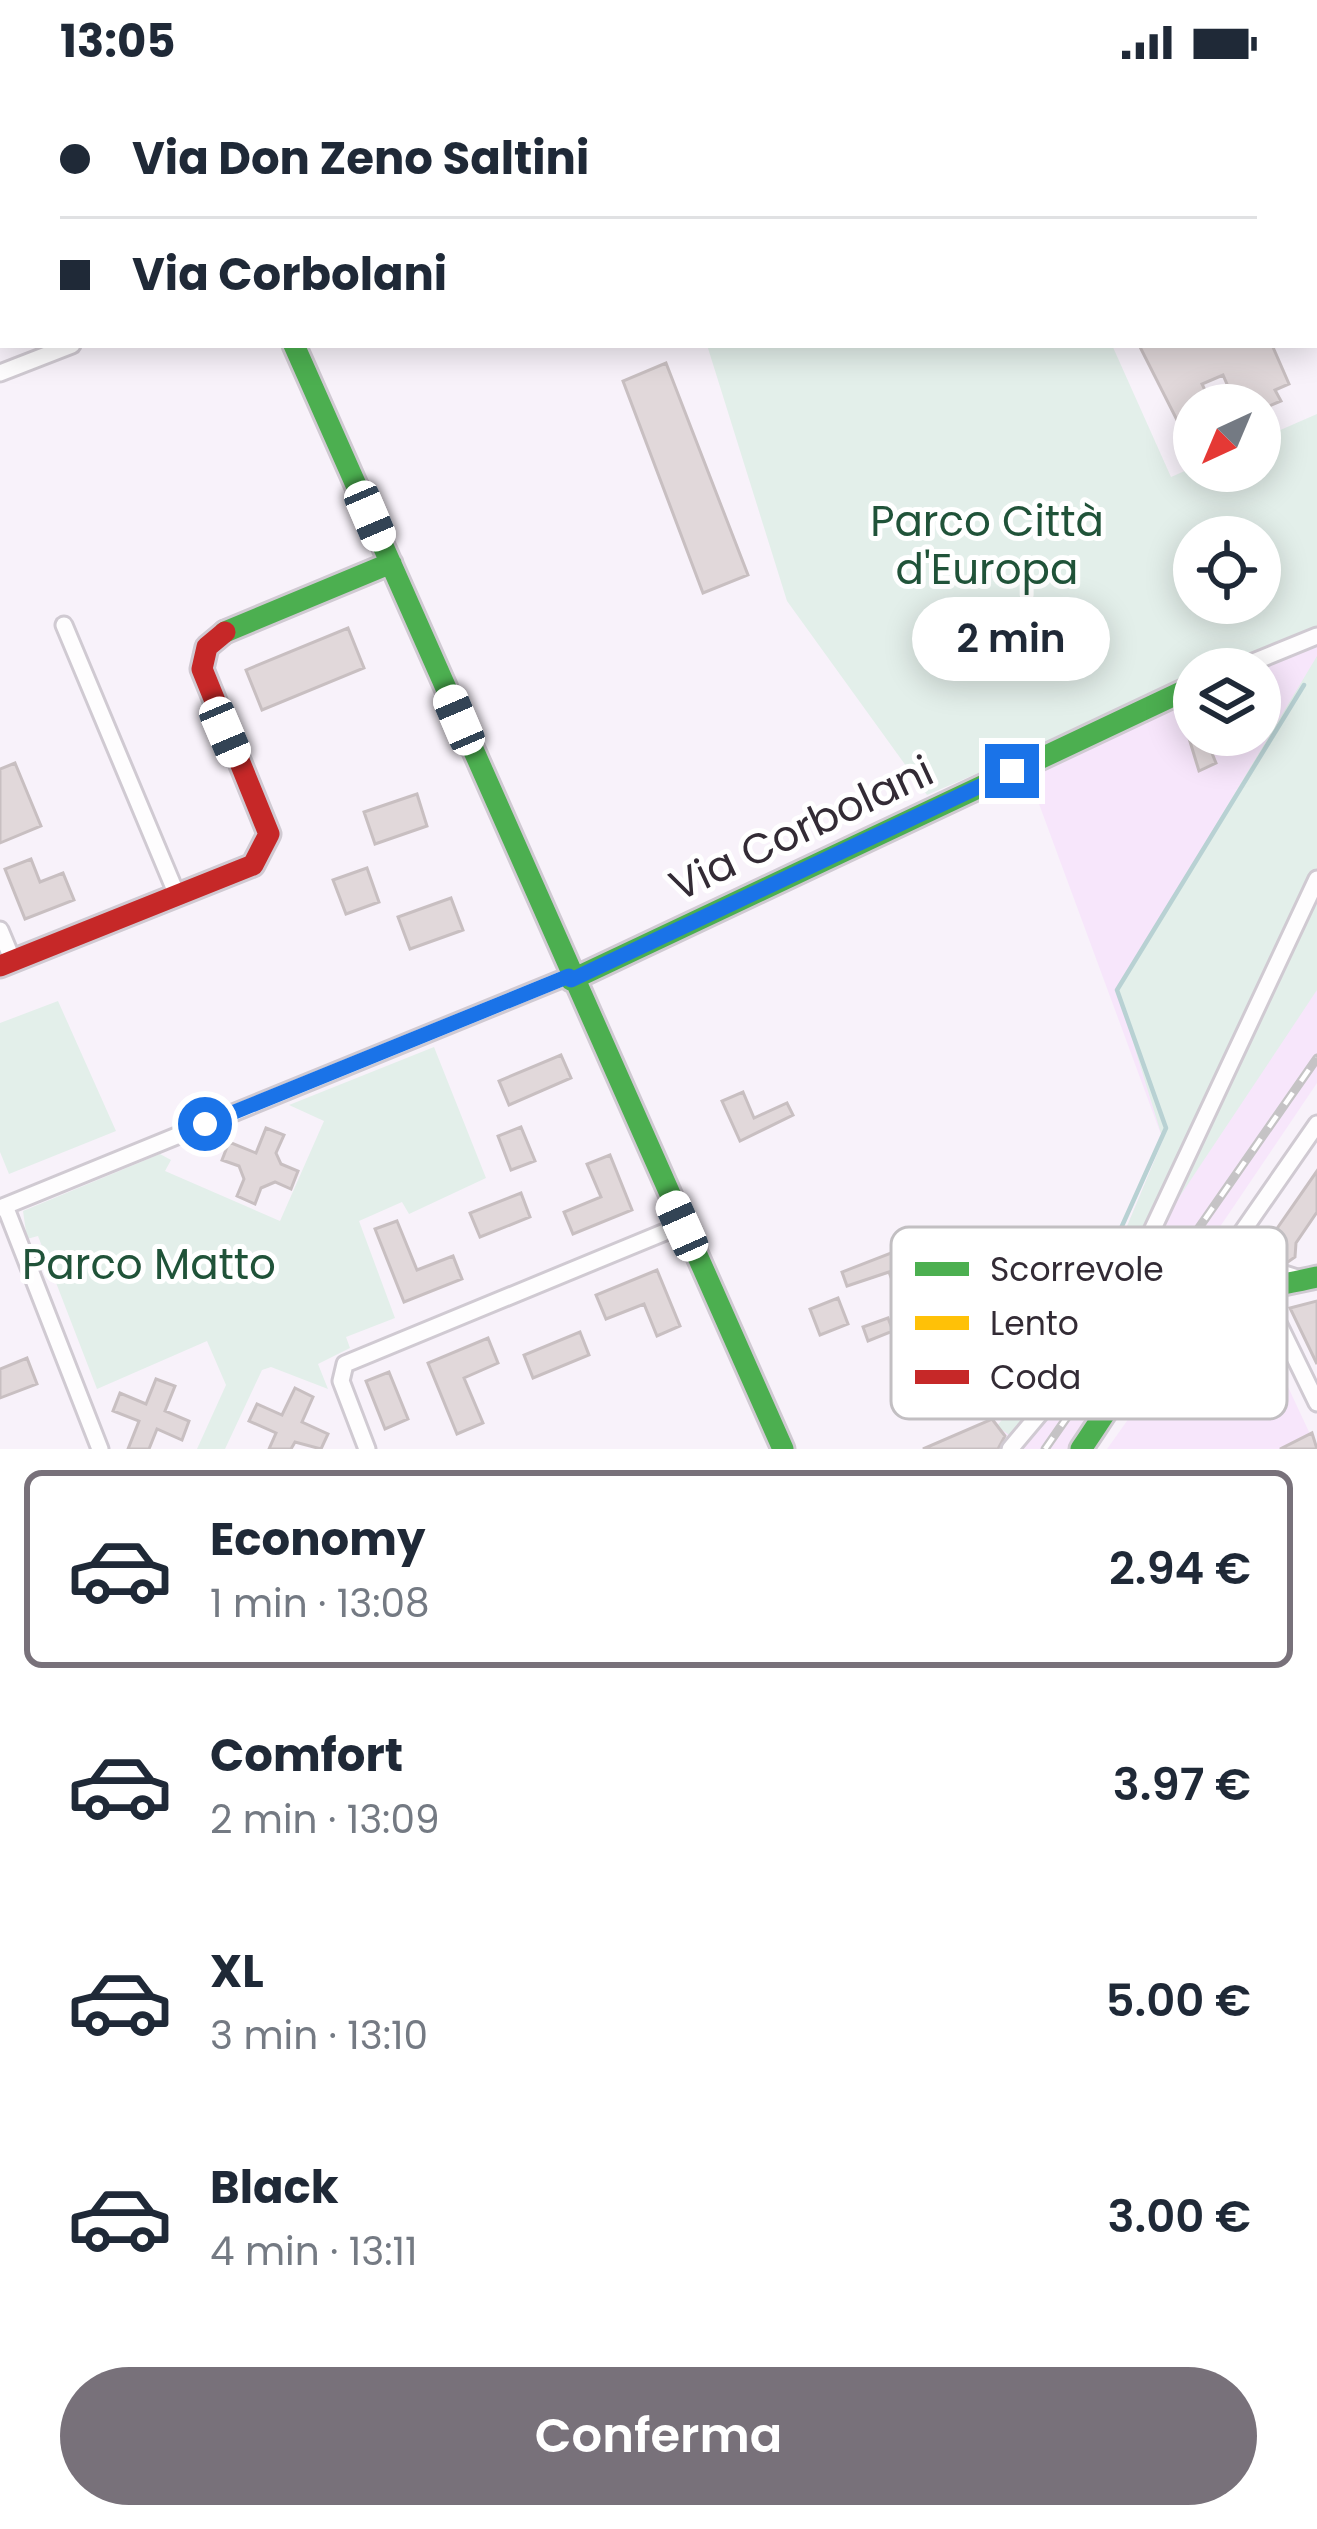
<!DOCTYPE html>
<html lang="it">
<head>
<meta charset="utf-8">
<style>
  body { margin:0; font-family:Poppins,sans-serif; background:#f6f6f7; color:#1f2937; height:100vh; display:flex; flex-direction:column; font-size:45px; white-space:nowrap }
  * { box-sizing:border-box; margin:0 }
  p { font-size:39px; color:#747a83 }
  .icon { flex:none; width:66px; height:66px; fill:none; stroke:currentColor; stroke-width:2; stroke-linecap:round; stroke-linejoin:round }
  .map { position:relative; height:1365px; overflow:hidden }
  .drawer { display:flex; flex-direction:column; background:#fff; flex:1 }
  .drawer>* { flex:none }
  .banner { position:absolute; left:0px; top:0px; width:1317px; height:264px; box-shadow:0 6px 30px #0003; display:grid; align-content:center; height:264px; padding:0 60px; background:#fff }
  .needle { width:78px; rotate:224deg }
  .buttons { position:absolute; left:1173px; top:300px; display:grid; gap:24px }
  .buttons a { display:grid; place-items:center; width:108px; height:108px; border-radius:50%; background:#fff; box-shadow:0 6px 30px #0003; font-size:60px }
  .end { position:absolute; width:54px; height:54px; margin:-27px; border:15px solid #1a73e8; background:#fff; box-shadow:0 0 0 6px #fff }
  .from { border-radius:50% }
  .bubble { position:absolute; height:84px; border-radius:42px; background:#fff; box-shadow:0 6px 30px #0003; font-size:39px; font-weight:600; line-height:84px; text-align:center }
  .car { position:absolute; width:36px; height:72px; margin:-36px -18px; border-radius:15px; box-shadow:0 0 9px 3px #0007; background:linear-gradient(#fff 24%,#345 0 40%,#fff 0 76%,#345 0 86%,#fff 0) }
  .banner b { display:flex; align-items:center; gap:42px; height:114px; font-size:45px }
  .banner b+b { border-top:3px solid #e0e1e3 }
  .banner i { width:30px; height:30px; background:#1f2937 }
  ul { padding:21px 0 0; list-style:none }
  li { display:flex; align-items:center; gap:36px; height:198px; margin:0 24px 18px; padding:0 36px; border:6px solid transparent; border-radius:18px }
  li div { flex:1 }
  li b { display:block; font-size:45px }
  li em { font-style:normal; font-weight:600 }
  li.active { border-color:#78717a }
  li>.icon { width:108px; height:108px; stroke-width:1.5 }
  .button { display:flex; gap:24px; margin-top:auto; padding:24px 60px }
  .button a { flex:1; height:138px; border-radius:72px; background:#78717a; color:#fff; font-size:48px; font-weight:600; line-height:138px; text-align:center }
  .status { display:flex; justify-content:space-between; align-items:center; height:84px; padding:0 60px; background:#fff; direction:ltr }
  .status svg { height:33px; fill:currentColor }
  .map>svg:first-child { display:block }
  .built { fill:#f7e6fb }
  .green { fill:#e3efea; fill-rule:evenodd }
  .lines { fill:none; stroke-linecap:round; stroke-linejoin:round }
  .stream { stroke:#b8d1d3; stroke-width:4.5 }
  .building { fill:#e1d8da; stroke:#c8bfc1; stroke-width:3 }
  .street-casing { stroke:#d0cad2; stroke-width:21 }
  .fast-casing { stroke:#d0cad2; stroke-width:27 }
  .slow-casing { stroke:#d0cad2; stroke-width:27 }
  .jam-casing { stroke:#d0cad2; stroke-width:27 }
  .street { stroke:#fefdfe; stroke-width:15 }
  .fast { stroke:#4caf50; stroke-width:21 }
  .slow { stroke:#ffc107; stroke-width:21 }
  .jam { stroke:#c62828; stroke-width:21 }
  .rail-casing { stroke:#c5c3c5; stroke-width:9 }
  .rail { stroke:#fff; stroke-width:4.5; stroke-dasharray:14; stroke-linecap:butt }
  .route { stroke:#1a73e8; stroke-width:15 }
  .labels { text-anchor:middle; stroke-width:10; stroke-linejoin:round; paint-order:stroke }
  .park-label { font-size:42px; fill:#205339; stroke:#fff }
  .street-label { font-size:42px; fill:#332b35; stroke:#fff }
  .key { fill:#fff; stroke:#c2bfc2; stroke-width:3 }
  .key-label { font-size:33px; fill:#332b35 }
</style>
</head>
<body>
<div class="status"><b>13:05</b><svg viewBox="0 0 49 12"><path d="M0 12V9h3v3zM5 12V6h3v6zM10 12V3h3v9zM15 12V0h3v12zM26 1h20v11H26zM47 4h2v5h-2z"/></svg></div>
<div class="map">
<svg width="1317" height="1365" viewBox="0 0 1317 1365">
  <rect width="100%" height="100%" fill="#f8f2fa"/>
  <path class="built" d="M1317,562v437l-247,366h-48l-25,-23 78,-98 45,-85 43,-103 -138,-374 169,-71v40h66l-4,-66z
    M1255,1232l62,133h-210l67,-94 35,-26z"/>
  <path class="green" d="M673,0h323l2,3h-332z
    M707,261h405l59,132 23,-10 66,4v-32l57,-25v214l-96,41h-27v11l-267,115 -140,-194zM1194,453h66v66h-66z
    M1317,572v334l-300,451 -20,-15 78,-98 45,-85 43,-103 -46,-150z
    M58,917l58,130 -107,43 -9,-22v-129z
    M434,963l52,131 -77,36 -7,-12 -43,19 36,97 -49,19 4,11 -32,16 10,25 -57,-22 -9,3 -37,79h-28l29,-64 -19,-44 -110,48 -59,-153 -11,3 -4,-28 137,-57 11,6 -6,11 115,50 44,-100 -35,-16z"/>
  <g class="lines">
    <path class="stream" d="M1034,1308l66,-117 66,-147 -49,-138 187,-305"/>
  </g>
  <path class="building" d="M1139,261h133l17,39 -14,6 6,11 -21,9v-5h-24l-13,-30 -21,9 10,21h-18v31l-10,-2z
    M666,279l82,212 -45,18 -80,-212z
    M348,544l16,40 -102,42 -16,-40z
    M1188,651h46l-25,11 7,17 -17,8z
    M15,679l26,63 -41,17v-74z
    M417,710l10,32 -52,18 -11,-32z
    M31,775l9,23 23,-9 11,27 -49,19 -20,-50z
    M367,784l12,34 -33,12 -13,-34z
    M451,814l12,32 -53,19 -12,-32z
    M561,971l10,23 -62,27 -10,-24z
    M743,1008l11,26 33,-15 6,12 -53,26 -18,-40z
    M521,1043l14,34 -24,9 -13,-34z
    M266,1044l18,7 -8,18 5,11 17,7 -7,18 -16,-7 -14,6 -6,16 -18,-8 7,-17 -5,-13 -17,-6 7,-18 27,11z
    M610,1071l22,55 -59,24 -9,-22 37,-15 -14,-33z
    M1317,1087v41l-21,31 -1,14 -7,5 -12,-3 -7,-19z
    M521,1109l9,24 -50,20 -10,-24z
    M397,1137l20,49 36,-14 9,23 -58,23 -29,-73z
    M904,1164l9,24 -21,8 -3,-8 -42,14 -5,-14z
    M657,1186l23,56 -23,10 -13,-32 -38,15 -10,-24z
    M838,1214l10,26 -28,11 -10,-26z
    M1317,1217v63l-27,-56z
    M888,1234l5,13 -25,10 -5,-14z
    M580,1248l9,23 -56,23 -9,-23z
    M488,1254l10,25 -34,15 19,45 -26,11 -29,-71z
    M27,1274l10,26 -37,14v-29z
    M389,1288l19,47 -23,10 -19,-48z
    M156,1295l19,7 -10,25 24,10 -7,19 -25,-11 -8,20h-21l11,-28 -26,-10 7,-18 26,11z
    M295,1304l18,9 -11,25 26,12 -7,15 -26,-7 -4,7h-22l7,-16 -27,-12 8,-17 25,11z
    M992,1335l13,17 -7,13h-75z
    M1312,1349l5,16h-37z"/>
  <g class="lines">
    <defs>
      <path id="street" d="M1240,0l1,3
        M1314,178l3,7
        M0,289l72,-28
        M64,541l113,270
        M1236,585l81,-33
        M0,846l13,31
        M5,1122l95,243
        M0,1124l569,-232
        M1238,1175l59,19
        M1262,1206l55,113
        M1220,1216l2,-39 95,-137
        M367,1365l-26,-68 4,-17 337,-139
        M1010,1365l47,-56 69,-107 191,-407"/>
      <path id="fast" d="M294,261l489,1104
        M225,548l166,-69
        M571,896l623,-294
        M1081,1365c38,-55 72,-121 137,-148 31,-13 66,-16 99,-24"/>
      <path id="slow" d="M184,0l2,3"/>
      <path id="jam" d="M0,882l253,-101 16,-31 -67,-165 5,-22 18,-15"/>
    </defs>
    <use href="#street" class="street-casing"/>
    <use href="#fast" class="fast-casing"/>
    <use href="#slow" class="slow-casing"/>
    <use href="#jam" class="jam-casing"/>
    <use href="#street" class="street"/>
    <use href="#fast" class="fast"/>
    <use href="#slow" class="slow"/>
    <use href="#jam" class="jam"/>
    <defs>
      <path id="rail" d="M1045,1365l272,-391"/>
    </defs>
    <use href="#rail" class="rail-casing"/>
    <use href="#rail" class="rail"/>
  </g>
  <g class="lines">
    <path class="route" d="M205,1040l364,-148 2,4 441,-209"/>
  </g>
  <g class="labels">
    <g class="park-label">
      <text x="987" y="452">Parco Città<tspan x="987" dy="48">d'Europa</tspan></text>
      <text x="149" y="1195">Parco Matto</text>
    </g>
    <g class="street-label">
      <text transform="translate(801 744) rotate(-25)" y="15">Via Corbolani</text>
    </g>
  </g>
  <rect x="891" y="1143" width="396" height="192" rx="18" class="key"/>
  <rect x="915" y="1178" width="54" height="14" fill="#4caf50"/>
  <rect x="915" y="1232" width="54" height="14" fill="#ffc107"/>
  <rect x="915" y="1286" width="54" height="14" fill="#c62828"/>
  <g class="key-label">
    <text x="990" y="1197">Scorrevole</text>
    <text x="990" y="1251">Lento</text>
    <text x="990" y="1305">Coda</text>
  </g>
</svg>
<div class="buttons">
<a><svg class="needle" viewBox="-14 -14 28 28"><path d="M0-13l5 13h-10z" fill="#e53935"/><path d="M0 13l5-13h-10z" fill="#747a83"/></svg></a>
<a><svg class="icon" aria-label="locate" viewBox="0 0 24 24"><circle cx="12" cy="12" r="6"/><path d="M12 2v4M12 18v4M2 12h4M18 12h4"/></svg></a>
<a><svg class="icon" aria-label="layers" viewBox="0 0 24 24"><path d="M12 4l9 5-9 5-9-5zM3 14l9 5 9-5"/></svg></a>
</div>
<i class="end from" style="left:205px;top:1040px"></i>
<i class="end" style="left:1012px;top:687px"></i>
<div class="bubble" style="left:912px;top:513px;width:198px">2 min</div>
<i class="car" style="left:370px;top:432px;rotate:157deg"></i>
<i class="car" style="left:459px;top:636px;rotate:337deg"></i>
<i class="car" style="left:225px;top:648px;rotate:157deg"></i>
<i class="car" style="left:682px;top:1142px;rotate:336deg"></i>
<div class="banner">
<b><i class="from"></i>Via Don Zeno Saltini</b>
<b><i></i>Via Corbolani</b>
</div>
</div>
<section class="drawer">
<ul>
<li class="active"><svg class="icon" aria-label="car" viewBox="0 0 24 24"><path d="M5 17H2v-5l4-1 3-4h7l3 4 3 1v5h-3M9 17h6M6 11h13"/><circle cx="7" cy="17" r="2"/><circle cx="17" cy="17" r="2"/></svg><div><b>Economy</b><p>1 min · 13:08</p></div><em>2.94 €</em></li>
<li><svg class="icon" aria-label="car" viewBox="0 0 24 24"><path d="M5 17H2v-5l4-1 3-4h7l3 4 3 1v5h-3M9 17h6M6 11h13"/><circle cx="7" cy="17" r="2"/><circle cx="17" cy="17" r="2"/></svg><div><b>Comfort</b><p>2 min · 13:09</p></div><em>3.97 €</em></li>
<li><svg class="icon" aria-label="car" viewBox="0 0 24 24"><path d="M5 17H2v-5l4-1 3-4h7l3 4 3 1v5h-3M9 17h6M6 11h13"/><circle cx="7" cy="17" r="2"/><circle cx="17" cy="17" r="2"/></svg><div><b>XL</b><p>3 min · 13:10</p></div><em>5.00 €</em></li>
<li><svg class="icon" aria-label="car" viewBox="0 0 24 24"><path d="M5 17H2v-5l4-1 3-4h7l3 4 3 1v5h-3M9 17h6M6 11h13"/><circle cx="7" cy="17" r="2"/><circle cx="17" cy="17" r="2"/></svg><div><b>Black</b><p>4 min · 13:11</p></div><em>3.00 €</em></li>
</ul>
<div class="button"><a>Conferma</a></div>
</section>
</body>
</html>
